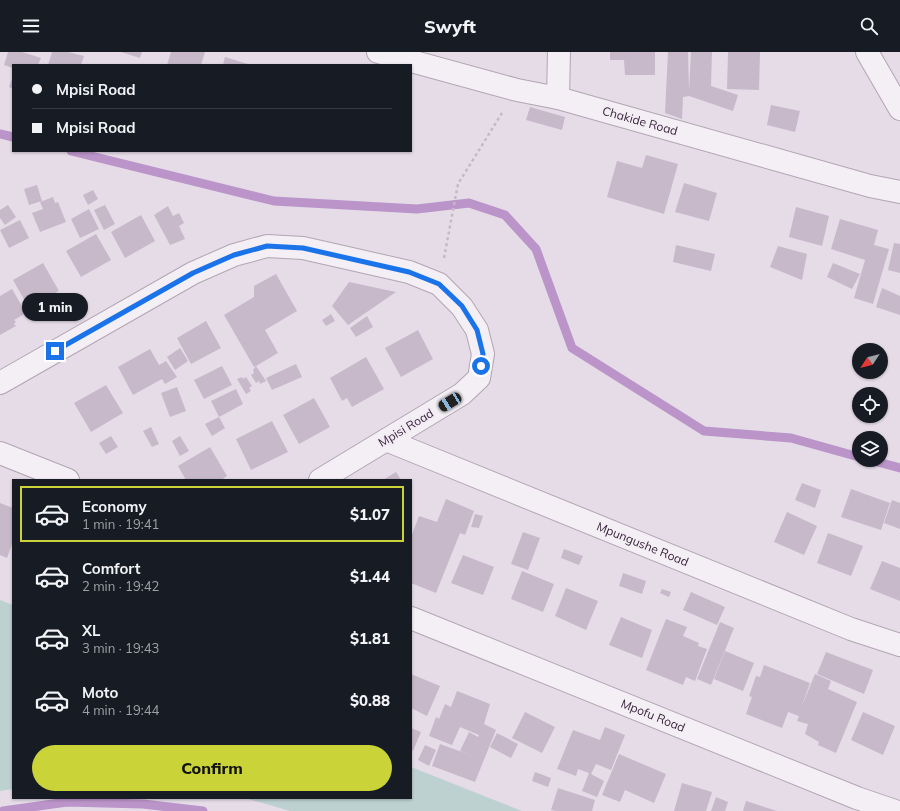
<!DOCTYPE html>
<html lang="en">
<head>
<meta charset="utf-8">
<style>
  body { margin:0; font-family:Mulish,sans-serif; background:#20242c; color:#f1f3f6; height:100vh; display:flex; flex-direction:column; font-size:15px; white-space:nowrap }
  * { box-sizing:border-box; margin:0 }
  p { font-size:13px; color:#9ea1a6 }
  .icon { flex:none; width:22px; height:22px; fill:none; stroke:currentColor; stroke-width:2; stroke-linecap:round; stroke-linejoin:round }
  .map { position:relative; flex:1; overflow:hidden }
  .sheet { position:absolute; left:12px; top:427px; width:400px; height:320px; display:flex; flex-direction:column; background:#171b24; border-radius:0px; box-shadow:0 1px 3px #0004 }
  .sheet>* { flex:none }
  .top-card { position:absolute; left:12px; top:12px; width:400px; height:88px; border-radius:0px; box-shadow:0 1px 3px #0004; display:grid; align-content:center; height:88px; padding:0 20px; background:#171b24 }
  .needle { width:26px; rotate:234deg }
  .tools { position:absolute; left:852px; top:291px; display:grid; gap:8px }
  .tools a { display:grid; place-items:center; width:36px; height:36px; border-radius:50%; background:#171b24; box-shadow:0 1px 3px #0004; font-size:20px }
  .end { position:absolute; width:18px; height:18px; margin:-9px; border:5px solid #1a73e8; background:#fff; box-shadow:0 0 0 2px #fff }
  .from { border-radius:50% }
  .bubble { position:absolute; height:28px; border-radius:14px; background:#171b24; box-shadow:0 1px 3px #0004; font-size:13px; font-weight:800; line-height:28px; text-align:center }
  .car { position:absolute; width:12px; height:24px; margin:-12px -6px; border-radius:5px; box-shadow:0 0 3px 1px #0007; background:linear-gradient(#222 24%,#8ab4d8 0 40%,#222 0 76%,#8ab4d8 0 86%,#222 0) }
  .top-card b { display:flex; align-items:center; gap:14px; height:38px; font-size:15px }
  .top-card b+b { border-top:1px solid #363941 }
  .top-card i { width:10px; height:10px; background:#f1f3f6 }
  ul { padding:7px 0 0; list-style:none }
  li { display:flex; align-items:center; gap:12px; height:56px; margin:0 8px 6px; padding:0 12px; border:2px solid transparent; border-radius:0px }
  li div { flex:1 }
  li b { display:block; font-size:15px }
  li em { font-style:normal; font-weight:800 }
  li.selected { border-color:#cad439 }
  li>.icon { width:36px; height:36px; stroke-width:1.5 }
  .button { display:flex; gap:8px; margin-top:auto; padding:8px 20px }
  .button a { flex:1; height:46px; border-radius:24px; background:#cad439; color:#111; font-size:16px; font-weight:800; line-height:46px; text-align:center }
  header { display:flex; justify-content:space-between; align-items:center; height:52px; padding:0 20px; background:#171b24; font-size:18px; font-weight:800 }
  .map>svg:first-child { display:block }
  .green { fill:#bcd1d0 }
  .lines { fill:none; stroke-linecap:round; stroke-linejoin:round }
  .stream { stroke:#bb94c9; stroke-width:9 }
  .building { fill:#c7b9ca }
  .minor-casing { stroke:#b2a5b4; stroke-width:24 }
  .path { stroke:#c4bac5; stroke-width:2.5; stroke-dasharray:3 3; stroke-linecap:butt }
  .minor { stroke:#f4eef5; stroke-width:22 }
  .route { stroke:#1a73e8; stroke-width:5 }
  .labels { text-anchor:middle; stroke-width:3.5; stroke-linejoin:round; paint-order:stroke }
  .street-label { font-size:12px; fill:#3a253d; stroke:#f2ebf4 }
</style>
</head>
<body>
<header><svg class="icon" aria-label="menu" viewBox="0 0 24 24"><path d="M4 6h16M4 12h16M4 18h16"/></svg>Swyft<svg class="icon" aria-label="search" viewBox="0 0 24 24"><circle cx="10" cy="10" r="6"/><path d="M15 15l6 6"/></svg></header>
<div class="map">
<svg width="900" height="759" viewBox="0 0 900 759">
  <rect width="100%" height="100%" fill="#e5dce7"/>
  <path class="green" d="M0,548l13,5v184l-13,2z
    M411,715l111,44h-232l-45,-13h166z"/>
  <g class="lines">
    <path class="stream" d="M0,82l13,3
      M71,99l203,50 143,8 52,-6 36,12 31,34 36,99 132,83 87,7 68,19
      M870,408l30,8
      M3,759l64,-9 76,2 60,7"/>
  </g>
  <path class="building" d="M8,0h14l19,6 -3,7h-25v3l-9,-3z
    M52,0h16l16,4 -3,9h-33z
    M121,0h21l-2,6z
    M171,0h34l-4,13h-34z
    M610,0h45v23h-30l-1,-15h-14z
    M668,0h20l1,38 2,-38h21l-1,34 27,9 -5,16 -44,-15 -6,1 -1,22 -17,-6z
    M728,0h32l-1,38 -32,-1z
    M225,5l26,8h-28z
    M13,24v13l-4,-2z
    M771,53l29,6 -5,21 -28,-7z
    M530,55l35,10 -3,13 -36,-10z
    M646,103l32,9 -14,50 -57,-17 10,-36 25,7z
    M684,131l33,10 -8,28 -34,-9z
    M37,133l5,16 -13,4 -5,-16z
    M93,138l5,9 -10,6 -5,-10z
    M53,145l2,6 3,-1 8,20 -26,10 -8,-19 11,-4 -3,-7z
    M8,153l8,12 -11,8 -5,-7v-8z
    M105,153l10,19 -11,6 -10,-20z
    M168,154l5,10 6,-3 5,10 -5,3 6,13 -15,6 -16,-30z
    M796,155l33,9 -7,30 -33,-9z
    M89,157l10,20 -19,9 -9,-19z
    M141,163l14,26 -30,17 -14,-26z
    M840,167l38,11 -4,15 15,4 -16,55 -19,-6 11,-38 -34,-11z
    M20,168l9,18 -20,10 -9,-18z
    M96,182l15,26 -30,17 -15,-26z
    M894,191l6,1v29l-12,-3z
    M676,193l39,9 -4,17 -38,-9z
    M778,194l29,8 -5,26 -32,-13z
    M43,211l16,28 -30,17 -16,-28z
    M833,211l27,11 -8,15 -25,-12z
    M276,222l21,37 -32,19 13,23 -22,13 10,15 -6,3 -1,-3 -3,2 -5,-8 3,-2 -1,-3 3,-4 -2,1 -30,-52 30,-18v-11z
    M349,230l47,10 -48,33 -16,-19z
    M882,236l18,8v19l-24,-8z
    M12,237l14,24 -12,7 2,2 -2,2 2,2 -16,9v-39z
    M331,262l4,7 -9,5 -4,-6z
    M367,264l6,11 -17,10 -6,-9z
    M206,269l15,27 -30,16 -14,-26z
    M418,278l15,29 -32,18 -16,-29z
    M180,296l8,13 -13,9 -8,-13z
    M150,297l9,16 7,-4 11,16 -12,7 -3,-5 -29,16 -15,-28z
    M366,305l18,32 -32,18 -5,-9 -5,3 -12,-23z
    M296,312l6,13 -30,13 -6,-12z
    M222,314l10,19 -28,14 -10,-19z
    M242,325l1,2 3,-2 6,9 -3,2 2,3 -5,3 -9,-15z
    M106,333l17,28 -32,19 -17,-29z
    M177,335l9,24 -16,6 -9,-24z
    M236,337l7,15 -24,13 6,11 -13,8 -7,-12 14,-7 -8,-16z
    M314,346l16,29 -31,17 -16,-29z
    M272,369l16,31 -37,18 -15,-31z
    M151,375l8,17 -7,3 -9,-16z
    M111,384l7,11 -12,7 -7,-11z
    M180,384l9,15 -9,5 -8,-15z
    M210,395l17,29 -6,4h-35l-8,-14z
    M396,420l5,8h-18z
    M802,431l19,7 -6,18 -20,-8z
    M851,437l39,14 -9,27 -40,-13z
    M446,447l28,12 -9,24 -5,-2 -24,60 -25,-10v-46l8,-21 18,6z
    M892,448l8,3v26l-16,-6z
    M0,451l13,5v33l-6,17 -7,-3z
    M787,460l30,14 -13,29 -30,-13z
    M475,462l8,2 -4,12 -8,-1z
    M523,480l17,6 -12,32 -17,-6z
    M828,481l35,13 -12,30 -34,-13z
    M564,497l19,7 -4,9 -18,-7z
    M463,503l31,12 -11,28 -32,-12z
    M882,509l18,7v33l-30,-12z
    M522,519l32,13 -11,28 -32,-13z
    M623,521l23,8 -4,13 -23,-8z
    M566,536l32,13 -12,29 -31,-14z
    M662,537l9,3 -2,5 -9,-4z
    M691,540l34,15 -8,18 -34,-15z
    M621,565l31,13 -10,28 -33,-13z
    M666,567l21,8 -4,9 16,7 -1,3 9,3 -12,32 -9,-4 -3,8 -37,-15z
    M720,570l14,6 -23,57 -14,-6z
    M725,599l29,12 -11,28 -29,-12z
    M826,600l47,18 -9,24 -47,-20z
    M764,613l46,18 -9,25 14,-34 16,7 -3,8 29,13 -21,51 -18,-8 1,-3 -14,-8 3,-10 -11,-3 2,-5 -11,-4 -6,16 -36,-14 6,-17 -3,-1 7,-20 4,1z
    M411,622l29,12 -13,30 -16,-8z
    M457,639l33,13 -6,20 12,6 -21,52 -43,-16 8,-22 33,12 -13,-5 9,-19 9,5 1,-2 -19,-8 -8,18 -23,-9 7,-19 3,2 6,-15 6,3z
    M525,660l30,15 -13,26 -30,-15z
    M863,660l32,14 -12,29 -32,-15z
    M605,675l20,8 -14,35 -15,-6 -5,10 13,7 -7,16 -15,-6 7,-18 -11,-4 -2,7 -19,-7 16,-39 27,10z
    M411,676l10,4 -8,19 -2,-1z
    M497,681l21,11 -7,14 -21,-11z
    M425,693l11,5 -7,16 -11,-6z
    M619,702l47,20 -12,29 -29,-13 -5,12 -18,-7z
    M535,720l16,6 -3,9 -16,-6z
    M682,731l30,9 -6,19h-32z
    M558,736l37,12 -3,11h-36l-5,-1z
    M716,745l12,5 -3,9h-14z
    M746,749l31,10h-34z"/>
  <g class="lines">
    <defs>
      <g id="minor">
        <path id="s1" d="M378,0l139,38 41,8 312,88 30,6"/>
        <path d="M867,0l33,57"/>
        <path d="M558,46l1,-46"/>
        <path d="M0,331l193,-110 41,-18 33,-9 36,2 106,24 30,12 23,23 15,23 6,24 -4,24 -17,16 -142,86"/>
        <path id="s2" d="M386,388l465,189 49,16"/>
        <path d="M0,401l68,27"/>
        <path id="s3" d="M411,566l446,180 38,13"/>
      </g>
    </defs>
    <use href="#minor" class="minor-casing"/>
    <path class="path" d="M444,206l14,-74 44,-71"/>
    <use href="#minor" class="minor"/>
  </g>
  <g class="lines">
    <path class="route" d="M55,299l138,-78 41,-18 33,-9 36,2 106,24 30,12 23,22 15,24 6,24 -2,12"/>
  </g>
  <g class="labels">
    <g class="street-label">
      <text dy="4" stroke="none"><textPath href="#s1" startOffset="271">Chakide Road</textPath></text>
      <text transform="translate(406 376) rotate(-31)" y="4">Mpisi Road</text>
      <text dy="4" stroke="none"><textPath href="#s2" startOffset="277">Mpungushe Road</textPath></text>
      <text dy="4" stroke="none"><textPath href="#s3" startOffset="261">Mpofu Road</textPath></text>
    </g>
  </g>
</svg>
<div class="tools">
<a><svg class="needle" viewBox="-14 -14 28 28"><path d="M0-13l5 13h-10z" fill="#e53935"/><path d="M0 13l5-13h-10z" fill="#9ea1a6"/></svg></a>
<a><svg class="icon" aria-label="locate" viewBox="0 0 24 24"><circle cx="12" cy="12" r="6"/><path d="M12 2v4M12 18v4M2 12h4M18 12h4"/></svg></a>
<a><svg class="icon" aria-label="layers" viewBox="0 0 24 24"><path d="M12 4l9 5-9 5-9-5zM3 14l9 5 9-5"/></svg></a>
</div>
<i class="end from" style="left:481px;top:314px"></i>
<i class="end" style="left:55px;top:299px"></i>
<div class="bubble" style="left:22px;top:241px;width:66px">1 min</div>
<i class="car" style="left:450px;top:350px;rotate:239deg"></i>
<div class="top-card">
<b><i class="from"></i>Mpisi Road</b>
<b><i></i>Mpisi Road</b>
</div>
<section class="sheet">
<ul>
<li class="selected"><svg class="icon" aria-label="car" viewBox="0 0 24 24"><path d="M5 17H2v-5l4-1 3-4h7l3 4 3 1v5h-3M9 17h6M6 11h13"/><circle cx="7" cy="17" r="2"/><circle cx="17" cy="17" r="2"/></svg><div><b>Economy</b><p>1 min · 19:41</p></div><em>$1.07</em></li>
<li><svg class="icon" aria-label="car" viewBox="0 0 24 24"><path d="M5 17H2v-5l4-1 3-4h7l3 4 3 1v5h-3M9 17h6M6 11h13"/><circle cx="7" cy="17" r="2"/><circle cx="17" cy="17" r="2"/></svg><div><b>Comfort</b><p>2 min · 19:42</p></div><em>$1.44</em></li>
<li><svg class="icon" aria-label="car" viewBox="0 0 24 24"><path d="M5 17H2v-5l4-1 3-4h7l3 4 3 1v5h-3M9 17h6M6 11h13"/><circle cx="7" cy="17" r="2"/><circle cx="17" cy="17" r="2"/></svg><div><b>XL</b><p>3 min · 19:43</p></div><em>$1.81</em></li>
<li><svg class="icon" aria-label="car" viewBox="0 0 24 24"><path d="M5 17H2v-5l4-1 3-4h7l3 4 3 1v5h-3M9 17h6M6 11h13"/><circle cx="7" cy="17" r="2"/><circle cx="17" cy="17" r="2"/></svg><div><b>Moto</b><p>4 min · 19:44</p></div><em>$0.88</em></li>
</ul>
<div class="button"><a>Confirm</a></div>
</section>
</div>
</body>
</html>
